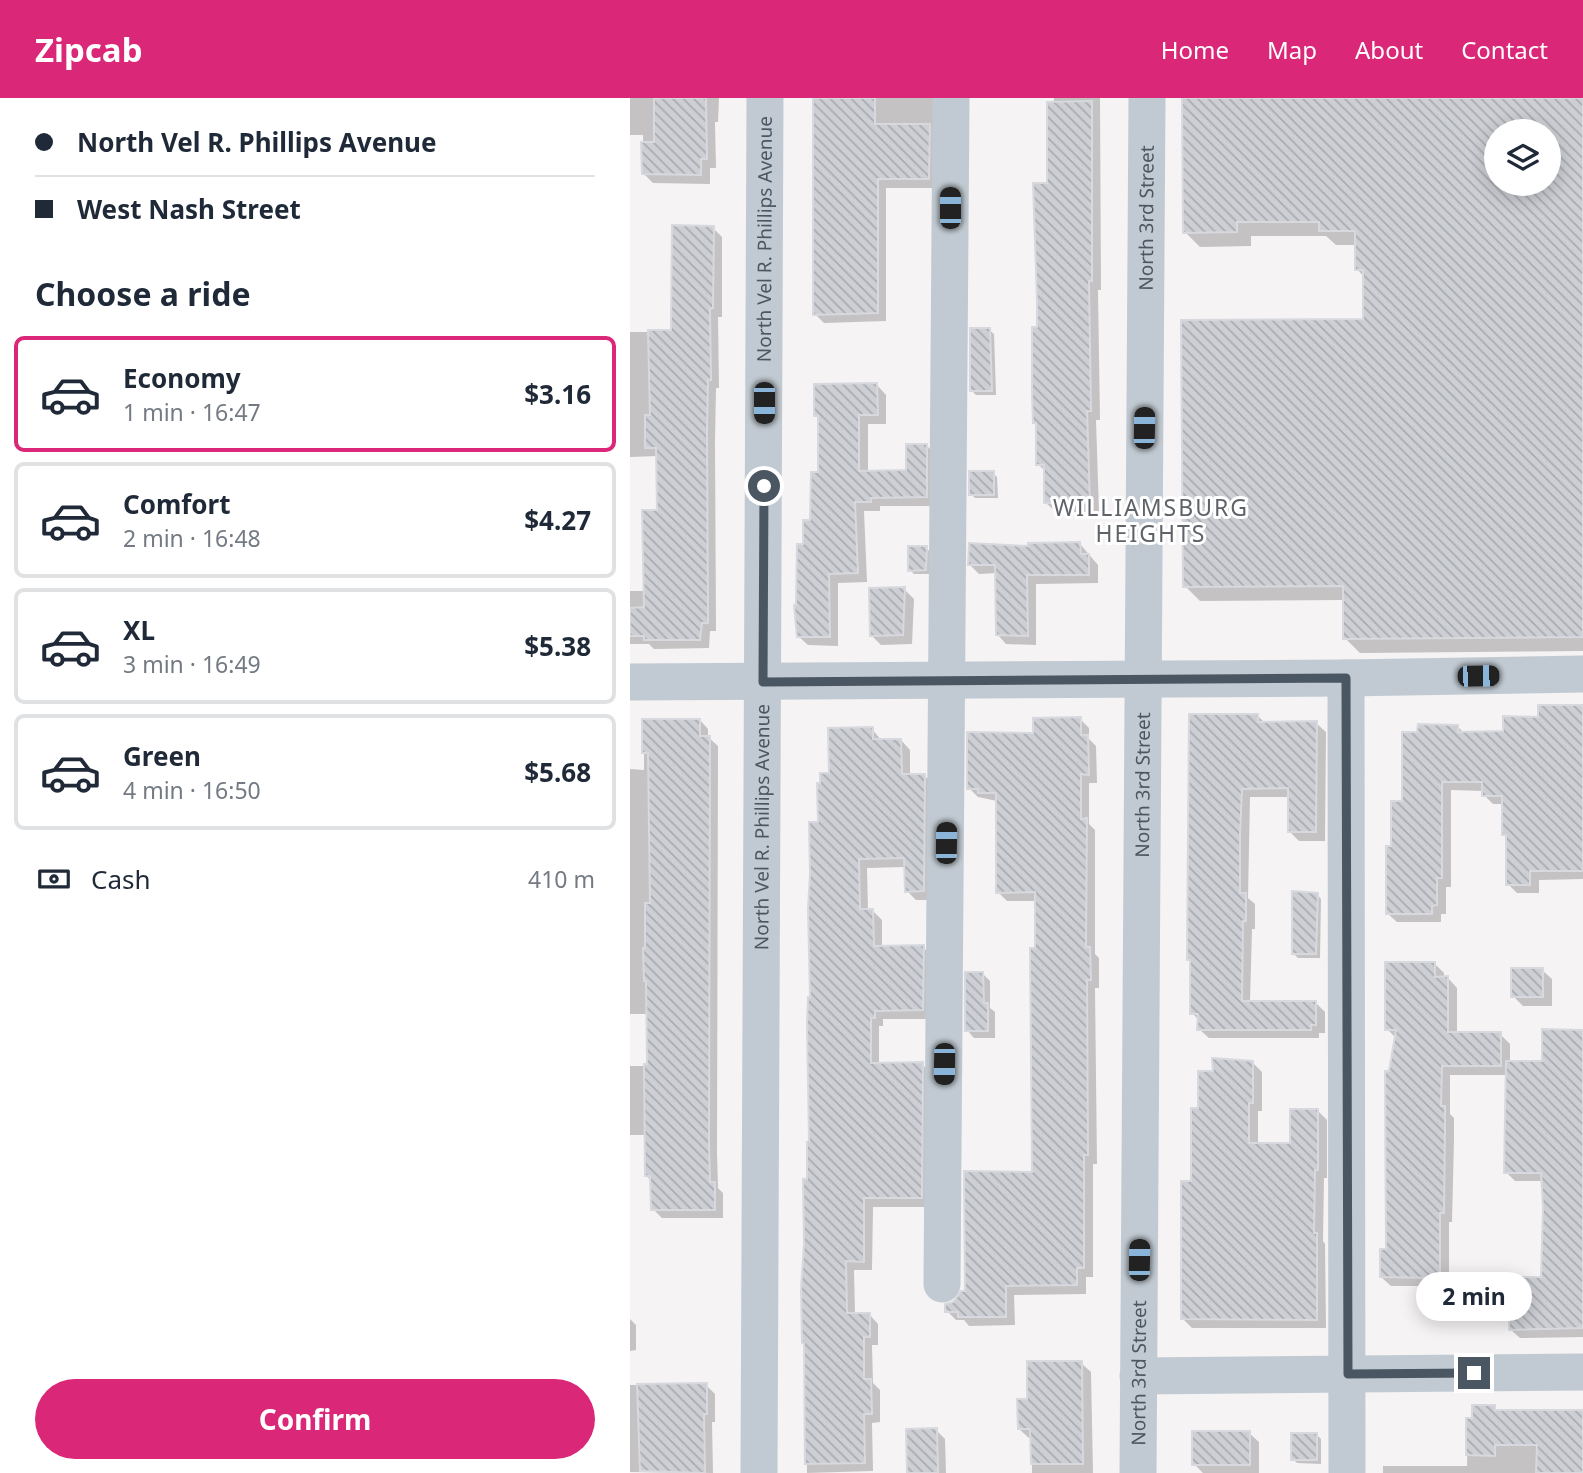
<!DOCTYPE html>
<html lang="en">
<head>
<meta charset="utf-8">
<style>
  body { margin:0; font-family:"Noto Sans",sans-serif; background:#f6f6f7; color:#1f2937; height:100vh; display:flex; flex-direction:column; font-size:26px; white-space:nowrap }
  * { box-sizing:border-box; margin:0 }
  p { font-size:23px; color:#747a83 }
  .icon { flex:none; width:38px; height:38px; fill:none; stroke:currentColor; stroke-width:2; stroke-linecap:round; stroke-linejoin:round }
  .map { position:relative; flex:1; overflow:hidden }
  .details { display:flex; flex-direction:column; background:#fff; width:630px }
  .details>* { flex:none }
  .top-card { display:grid; align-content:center; height:154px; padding:0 35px; background:#fff }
  .controls { position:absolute; left:854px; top:21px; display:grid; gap:14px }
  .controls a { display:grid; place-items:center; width:77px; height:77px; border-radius:50%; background:#fff; box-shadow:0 4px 18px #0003; font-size:35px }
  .end { position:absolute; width:32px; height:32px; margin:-16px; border:9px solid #4a5661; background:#fff; box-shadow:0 0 0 4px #fff }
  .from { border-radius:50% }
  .bubble { position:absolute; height:49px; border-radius:24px; background:#fff; box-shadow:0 4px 18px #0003; font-size:23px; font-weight:700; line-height:49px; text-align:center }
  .car { position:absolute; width:21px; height:42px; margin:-21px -10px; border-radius:9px; box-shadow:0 0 5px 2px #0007; background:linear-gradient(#222 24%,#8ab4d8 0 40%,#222 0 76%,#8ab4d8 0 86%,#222 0) }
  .top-card b { display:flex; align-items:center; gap:24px; height:66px; font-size:26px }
  .top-card b+b { border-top:2px solid #e0e1e3 }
  .top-card i { width:18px; height:18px; background:#1f2937 }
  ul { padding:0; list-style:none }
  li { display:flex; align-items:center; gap:21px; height:116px; margin:0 14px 10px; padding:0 21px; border:4px solid #e0e1e3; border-radius:10px }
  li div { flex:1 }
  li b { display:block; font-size:26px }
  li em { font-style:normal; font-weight:700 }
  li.current { border-color:#db2777 }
  li>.icon { width:63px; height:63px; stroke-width:1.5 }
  h2 { padding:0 35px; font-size:32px; line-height:84px }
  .pay { display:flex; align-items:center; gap:18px; height:77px; padding:0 35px; font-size:26px }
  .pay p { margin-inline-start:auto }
  .cta { display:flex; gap:14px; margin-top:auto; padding:14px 35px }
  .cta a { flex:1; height:80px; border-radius:42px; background:#db2777; color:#fff; font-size:28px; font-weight:700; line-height:80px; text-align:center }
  header { display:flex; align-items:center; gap:42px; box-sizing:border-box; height:98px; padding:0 35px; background:#db2777; color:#fff }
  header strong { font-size:33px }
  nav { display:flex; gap:38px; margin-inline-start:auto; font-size:24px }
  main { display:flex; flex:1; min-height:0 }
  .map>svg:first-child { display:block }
  .shadow { fill:#0003; fill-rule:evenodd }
  .building { fill:url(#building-back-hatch); stroke:#d7d9de; stroke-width:2; fill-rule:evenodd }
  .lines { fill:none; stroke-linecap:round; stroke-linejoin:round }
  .minor { stroke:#c1cad2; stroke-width:37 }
  .route { stroke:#4a5661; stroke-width:9 }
  .labels { text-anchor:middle; stroke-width:6; stroke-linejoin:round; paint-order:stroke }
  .street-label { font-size:19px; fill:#4a5661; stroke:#fff }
  .quarter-label { font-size:23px; letter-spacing:2px; fill:#5f6368; stroke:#fff }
</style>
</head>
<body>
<header>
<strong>Zipcab</strong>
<nav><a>Home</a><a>Map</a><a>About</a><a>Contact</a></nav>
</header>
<main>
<section class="details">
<div class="top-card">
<b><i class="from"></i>North Vel R. Phillips Avenue</b>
<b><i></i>West Nash Street</b>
</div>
<h2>Choose a ride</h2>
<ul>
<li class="current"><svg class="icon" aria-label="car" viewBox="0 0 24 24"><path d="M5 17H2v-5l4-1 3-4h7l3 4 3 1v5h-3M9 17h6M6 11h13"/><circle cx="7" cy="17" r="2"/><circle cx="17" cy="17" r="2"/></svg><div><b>Economy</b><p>1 min · 16:47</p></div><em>$3.16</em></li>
<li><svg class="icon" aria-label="car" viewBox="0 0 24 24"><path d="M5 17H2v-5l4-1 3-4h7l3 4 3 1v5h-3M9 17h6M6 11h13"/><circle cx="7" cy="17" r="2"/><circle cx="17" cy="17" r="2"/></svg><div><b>Comfort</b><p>2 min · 16:48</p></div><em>$4.27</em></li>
<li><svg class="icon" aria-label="car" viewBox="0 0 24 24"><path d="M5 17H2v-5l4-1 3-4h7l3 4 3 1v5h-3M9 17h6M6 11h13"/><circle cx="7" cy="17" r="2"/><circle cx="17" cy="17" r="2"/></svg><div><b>XL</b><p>3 min · 16:49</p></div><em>$5.38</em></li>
<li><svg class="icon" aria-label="car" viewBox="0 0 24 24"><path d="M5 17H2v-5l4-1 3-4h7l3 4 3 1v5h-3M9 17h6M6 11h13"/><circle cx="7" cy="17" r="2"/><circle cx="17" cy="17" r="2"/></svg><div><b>Green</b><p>4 min · 16:50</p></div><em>$5.68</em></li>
</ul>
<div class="pay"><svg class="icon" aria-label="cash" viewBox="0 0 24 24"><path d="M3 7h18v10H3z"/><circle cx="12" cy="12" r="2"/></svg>Cash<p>410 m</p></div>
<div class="cta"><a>Confirm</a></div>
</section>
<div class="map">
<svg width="953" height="1375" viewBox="0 0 953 1375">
  <defs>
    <pattern id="building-back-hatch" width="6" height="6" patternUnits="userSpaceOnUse" patternTransform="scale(1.75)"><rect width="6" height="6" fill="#cdcfd5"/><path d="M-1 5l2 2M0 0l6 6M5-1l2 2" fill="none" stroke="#a8abb0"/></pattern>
  </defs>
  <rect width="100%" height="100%" fill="#f5f3f3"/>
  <path class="shadow" d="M0,0h89l-1,24h-3l1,46h-6v16l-57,-1 -9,-9 -1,-39h-13z
    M184,0h127l-3,90h-52v133l-62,2 -9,-9z
    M424,0h46l1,192h-3l2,130h-4l3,92h-43l-10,-9v-31l-8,-8 -1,-40 -2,-2 3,-93z
    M554,0h399v553l-223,2 -15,-15v-38l-145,1 -15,-15 180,-265 -1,-44 -7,-8 -1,-24h-20l-10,-9h-75v10l-51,1 -15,-15zM866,33h53v53h-53z
    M83,130l9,9v80h-4l1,71h-3l-1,54 1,189h-6l-1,17 -55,1 -5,-5h-19v-53h16l12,-79v-56l-28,1v-125h42z
    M359,232l5,4 2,61h-20l-4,-4z
    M247,287l9,10v29h-18v49l40,-1 19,-26 9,9v51h-56v5h-16l3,71 -29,1v63l-30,-1 -10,-9v-30l7,-60 7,-25 8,-47v-54l-4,-5z
    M363,375l4,4 1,21h-23l-4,-4z
    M450,446l18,21v18l-62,1v61l-30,-1 -9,-10v-61l-18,1 -9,-9z
    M296,450l4,4v22h-16l-4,-4z
    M274,491l10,10 -2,45 -31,1 -10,-10z
    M953,609v172l-44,1v13h-22l-9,-9v-45l-4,-4v-31h-11l-9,-9v-4l-33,-1v97h-5v27h-5v8h-44l-10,-9 6,-65 11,-46 54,-75 7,7 40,-1 34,-15z
    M627,617l8,8h51l10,9 -1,109h-26l-9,-9v-35h-40l-1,48 -1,53 7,6v25h-3l-2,73h65l10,10v21h-6v5h-110l-10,-9v-9l-7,-7v-51l-4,-3z
    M450,621l9,9v11l7,7 1,37h-8v41l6,6v124l4,4v30h-4l2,176h-4v113h-7v17l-72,1 1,30 -46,1 -5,-6h-8l-9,-9 20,-19 66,-119 4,-223 -1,-49h-29l-9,-9 -1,-91 -19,-4 -9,-9 66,-54z
    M14,622h56l8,9v8l10,9 -1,407 1,35 5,5v25h-61l-9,-9 -1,-28 -6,-5v-41h-16v-69h19l-1,-52h-18v-245l14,1z
    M242,631l10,12 19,-1 9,10v25h14l9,9 -1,116h-16l-9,-9 -1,-24 -39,1 1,43 4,-1 10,10v28l41,-1 9,9v63h-49v7h-4v38h43l9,9 -1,134h-57l-1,63h-18l1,45 14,-1 9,10v21h-6l1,38 7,7v32l-8,1 1,48 -66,2 -1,-128 -2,-2 1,-99 6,-101 1,-144 8,-175 11,-49z
    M687,796l4,5 -1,59h-22l-5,-5z
    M805,866l9,9v5h4l9,10v46h43l10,10v18l33,1 40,-31v305l-63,1 -9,-8 32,-51v-98h-28l-9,-9 1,-97h-57v39l4,4v21l-2,83h-3v64h-58l-10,-9 7,-26 3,-178 6,-34 -10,-10z
    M912,872l10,9v27h-29l-10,-10z
    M353,876l7,7v27l5,4v26h-21l-7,-8z
    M623,965l9,9v39h-4v33h34l25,-34 10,10v58h-3l-1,63 2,3 1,84h-134l-9,-9 17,-210 14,-36z
    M0,1221l6,6v25l-6,1z
    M451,1265l10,9 2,101h-61v-35h-3l-10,-9 10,-28z
    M0,1287h76l9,9v28h-3l1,51 -83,-1z
    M864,1309l5,5h84v61h-200v-7h84l1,-46h5z
    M306,1332l9,9 1,34h-38z
    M619,1335l10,9v31h-56l-9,-9z
    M687,1337l4,4v25l-24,-1 -4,-4z"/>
  <path class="building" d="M24,0h52l1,61h-6v16l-59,-1 -1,-32h13z
    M183,0h62v26h55l-1,55h-51v134l-65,2z
    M552,0h401v539l-240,2v-53l-160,1 -2,-267 182,-1v-49h-8v-39h-36v-9h-82v10l-54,1zM866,33h53v53h-53z
    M462,3v180h-3l2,130h-4l3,92h-46v-38h-8v-42h-3l-1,-28v-68h5v-27l-4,-117h14v-81z
    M42,127l42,1 -1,82 -3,1 1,71h-3l-1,52 1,191h-6l-2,17h-56v-4h-14v-28l14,-1 -2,-97h15l-1,-62h-11v-33h5l-2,-85h23z
    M340,230h20l2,63h-22z
    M247,285l1,32h-19v56l47,-1v-26h21v53l-56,1v4h-16l3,71 -29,1 1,63h-33l-3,-32h2l1,-61h6v-24h7l1,-48h7v-56h-4v-32z
    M339,373h25v24h-25z
    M450,444l1,12h8v21h-62l1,61 -32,-1 -1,-70h-27l1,-22 59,3v-3z
    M278,448h19l-1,24 -18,1z
    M275,489l-2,48 -33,1 -1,-48z
    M908,607h45v166h-53v14h-24v-50h-4v-39h-20v-14h-40v96h-5v27l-5,1v8h-46v-68h5v-45h11v-69h15l1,-8 40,1v7l45,-1v-15l35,1z
    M559,616h69v8l59,-1 -1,111h-28v-44l-46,1 -2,46v58h6v28h-3l-1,80h74v24h-5v5h-114l1,-16h-8v-54h-3z
    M451,619v18h7l1,40 -8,-1v45l6,-1 -1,129h4l1,33h-4l1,175h-4v113h-7v17l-71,1v31h-48v-5h-13v-8l8,-2 8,-11h4l-1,-120 68,1 -2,-224h5v-56l-39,1v-100h-18v-4h-11v-57l66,1v-15z
    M12,621h58v17h10l-1,407 1,39h5v28h-64l-1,-34h-5l-1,-112h3l-1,-83h-2l-1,-33h2v-45h5l-2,-150h-6z
    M243,629v12h28l1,35h23l-1,117 -19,1 -1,-34 -45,1 1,50h13l1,37 50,-1 -1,65 -48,1v7h-4v45l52,-1 -1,136h-58v64l-18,-1 1,52h23v24h-6v42h7l1,35h-8l1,49 -60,1 -1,-121h-2l-1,-54 3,-45 -1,-65h4v-37l2,-1 -2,-117 1,-27h2l-2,-88 2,-36 -1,-51h9l-1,-39h3v-10h9l-1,-45z
    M662,793l26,2 -2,61h-24z
    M755,864h50v15l13,-1v56h53v34h-59l-1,40h4v23l-1,84h-4v65l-60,-1v-28h6l-1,-178h4l7,-41h-11z
    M881,870h32v29h-32z
    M335,874h18l1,31h4v28h-23z
    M912,931l41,1v298l-74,2 1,-53h31l2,-69 -2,-35h-37l2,-112h36z
    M582,960l41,3v42h-4v40h41v-34h28v61h-3l-1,63h3v87l-136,-1v-138h10v-73h7v-37h15z
    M397,1263h55l1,103h-52l-1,-35h-12l-1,-30h10z
    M77,1285v31h-3l1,59 -65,-2 -3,-87z
    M842,1307h23v5h88v63h-47l1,-28h-42v11l-29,-1v-37h6z
    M307,1330l1,45h-31l-1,-44z
    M562,1333h58v34h-58z
    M661,1335h26v27h-26z"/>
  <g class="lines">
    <g class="minor">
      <path d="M716,580l1,795"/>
      <path d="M0,584l716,-4 237,-4"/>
      <path d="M312,1186l9,-1186"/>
      <path d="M508,1278l445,-4"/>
      <path id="s1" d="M129,1375l6,-1375"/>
      <path id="s2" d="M508,1375l9,-1375"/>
    </g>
  </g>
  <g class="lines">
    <path class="route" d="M134,388l-1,196 583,-4 2,696 126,-1"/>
  </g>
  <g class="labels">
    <g class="street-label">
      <text dy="7" stroke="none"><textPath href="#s2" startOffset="1255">North 3rd Street</textPath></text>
      <text dy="7" stroke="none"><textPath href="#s1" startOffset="1234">North Vel R. Phillips Avenue</textPath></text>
      <text dy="7" stroke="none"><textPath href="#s2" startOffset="688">North 3rd Street</textPath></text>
      <text dy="7" stroke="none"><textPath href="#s1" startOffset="646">North Vel R. Phillips Avenue</textPath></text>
      <text dy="7" stroke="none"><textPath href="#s2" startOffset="100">North 3rd Street</textPath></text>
    </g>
    <g class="quarter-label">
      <text x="521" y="418">WILLIAMSBURG<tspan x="521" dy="26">HEIGHTS</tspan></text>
    </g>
  </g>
</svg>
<div class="controls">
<a><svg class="icon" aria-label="layers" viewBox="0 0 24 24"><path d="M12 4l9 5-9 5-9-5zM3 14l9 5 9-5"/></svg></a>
</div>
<i class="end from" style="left:134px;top:388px"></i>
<i class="end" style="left:844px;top:1275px"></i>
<div class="bubble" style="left:786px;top:1174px;width:116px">2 min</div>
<i class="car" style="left:320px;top:110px;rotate:0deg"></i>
<i class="car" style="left:134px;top:305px;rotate:180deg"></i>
<i class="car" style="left:514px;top:330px;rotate:1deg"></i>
<i class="car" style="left:848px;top:578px;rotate:89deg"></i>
<i class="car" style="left:316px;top:745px;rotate:1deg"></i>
<i class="car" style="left:314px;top:966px;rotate:181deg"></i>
<i class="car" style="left:509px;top:1162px;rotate:1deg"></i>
</div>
</main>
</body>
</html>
